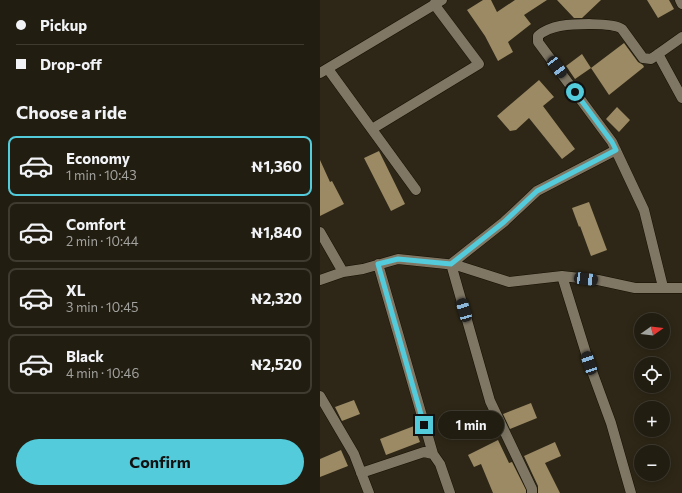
<!DOCTYPE html>
<html lang="en">
<head>
<meta charset="utf-8">
<style>
  body { margin:0; font-family:Commissioner,sans-serif; background:#2a261a; color:#f1f3f6; height:100vh; display:flex; flex-direction:column; font-size:15px; white-space:nowrap }
  * { box-sizing:border-box; margin:0 }
  p { font-size:13px; color:#a2a29f }
  .icon { flex:none; width:22px; height:22px; fill:none; stroke:currentColor; stroke-width:2; stroke-linecap:round; stroke-linejoin:round }
  .map { position:relative; flex:1; overflow:hidden }
  .details { display:flex; flex-direction:column; background:#221d11; width:320px }
  .details>* { flex:none }
  .hud { display:grid; align-content:center; height:88px; padding:0 16px; background:#221d11 }
  .needle { width:26px; rotate:76deg }
  .buttons { position:absolute; left:314px; top:313px; display:grid; gap:8px }
  .buttons a { display:grid; place-items:center; width:36px; height:36px; border-radius:50%; background:#221d11; box-shadow:0 2px 10px #0003,0 0 0 1px #3f3b31; font-size:20px }
  .end { position:absolute; width:18px; height:18px; margin:-9px; border:5px solid #53cbdb; background:#111; box-shadow:0 0 0 2px #111 }
  .from { border-radius:50% }
  .bubble { position:absolute; height:28px; border-radius:14px; background:#221d11; box-shadow:0 2px 10px #0003,0 0 0 1px #3f3b31; font-size:13px; font-weight:700; line-height:28px; text-align:center }
  .car { position:absolute; width:12px; height:24px; margin:-12px -6px; border-radius:5px; box-shadow:0 0 3px 1px #0007; background:linear-gradient(#222 24%,#8ab4d8 0 40%,#222 0 76%,#8ab4d8 0 86%,#222 0) }
  .hud b { display:flex; align-items:center; gap:14px; height:38px; font-size:15px }
  .hud b+b { border-top:1px solid #3f3b31 }
  .hud i { width:10px; height:10px; background:#f1f3f6 }
  ul { padding:0; list-style:none }
  li { display:flex; align-items:center; gap:12px; height:60px; margin:0 8px 6px; padding:0 8px; border:2px solid #3f3b31; border-radius:8px }
  li div { flex:1 }
  li b { display:block; font-size:15px }
  li em { font-style:normal; font-weight:700 }
  li.on { border-color:#53cbdb }
  li>.icon { width:36px; height:36px; stroke-width:1.5 }
  h2 { padding:0 16px; font-size:18px; line-height:48px }
  .primary-button { display:flex; gap:8px; margin-top:auto; padding:8px 16px }
  .primary-button a { flex:1; height:46px; border-radius:24px; background:#53cbdb; color:#111; font-size:16px; font-weight:700; line-height:46px; text-align:center }
  main { display:flex; flex:1; min-height:0 }
  .map>svg:first-child { display:block }
  .building { fill:#9b8a64 }
  .lines { fill:none; stroke-linecap:round; stroke-linejoin:round }
  .street-casing { stroke:#161003; stroke-width:11 }
  .street { stroke:#7f7664; stroke-width:10 }
  .route { stroke:#53cbdb; stroke-width:5 }
</style>
</head>
<body>
<main>
<section class="details">
<div class="hud">
<b><i class="from"></i>Pickup</b>
<b><i></i>Drop-off</b>
</div>
<h2>Choose a ride</h2>
<ul>
<li class="on"><svg class="icon" aria-label="car" viewBox="0 0 24 24"><path d="M5 17H2v-5l4-1 3-4h7l3 4 3 1v5h-3M9 17h6M6 11h13"/><circle cx="7" cy="17" r="2"/><circle cx="17" cy="17" r="2"/></svg><div><b>Economy</b><p>1 min · 10:43</p></div><em>₦1,360</em></li>
<li><svg class="icon" aria-label="car" viewBox="0 0 24 24"><path d="M5 17H2v-5l4-1 3-4h7l3 4 3 1v5h-3M9 17h6M6 11h13"/><circle cx="7" cy="17" r="2"/><circle cx="17" cy="17" r="2"/></svg><div><b>Comfort</b><p>2 min · 10:44</p></div><em>₦1,840</em></li>
<li><svg class="icon" aria-label="car" viewBox="0 0 24 24"><path d="M5 17H2v-5l4-1 3-4h7l3 4 3 1v5h-3M9 17h6M6 11h13"/><circle cx="7" cy="17" r="2"/><circle cx="17" cy="17" r="2"/></svg><div><b>XL</b><p>3 min · 10:45</p></div><em>₦2,320</em></li>
<li><svg class="icon" aria-label="car" viewBox="0 0 24 24"><path d="M5 17H2v-5l4-1 3-4h7l3 4 3 1v5h-3M9 17h6M6 11h13"/><circle cx="7" cy="17" r="2"/><circle cx="17" cy="17" r="2"/></svg><div><b>Black</b><p>4 min · 10:46</p></div><em>₦2,520</em></li>
</ul>
<div class="primary-button"><a>Confirm</a></div>
</section>
<div class="map">
<svg width="362" height="493" viewBox="0 0 362 493">
  <rect width="100%" height="100%" fill="#2e2717"/>
  <path class="building" d="M163,0h8l6,12 18,-12h32l-23,15 7,9 -23,18 5,10 -15,9 -13,-25 -18,-26z
    M237,0h44l-19,18h-8z
    M327,0h22l5,9 -16,9z
    M304,43l14,19 5,3 1,2 -35,28 -18,-27z
    M262,54l9,14 -16,11 -9,-13z
    M219,80l15,17 -11,9 32,43 -13,10 -33,-41 -13,12 -6,1 -13,-15z
    M297,107l13,13 -11,12 -13,-13z
    M59,151l26,53 -14,7 -27,-53z
    M0,160l10,22 2,-1 12,23 -24,12z
    M269,202l18,48 -16,6 -11,-30 -1,1 -7,-19z
    M34,400l6,14 -18,7 -7,-14z
    M211,403l6,15 -27,11 -7,-15z
    M94,426l6,16 -34,13 -6,-16z
    M178,440l11,23 3,-1 14,28v3h-33l-12,-29 -7,3 -6,-12z
    M235,442l6,14 -16,7 15,30h-22v-7l-14,-30z
    M21,450l7,16 -28,11v-18z"/>
  <g class="lines">
    <defs>
      <path id="street" d="M360,0l2,4
        M338,54l24,44
        M8,69l88,121
        M0,73l122,-73
        M52,129l107,-65 -45,-60
        M0,232l23,40 20,-3 35,-10 58,6 53,17 53,-6 36,4 37,8h47
        M58,264l55,190
        M242,276l27,87 22,60 20,70
        M0,280l23,-8
        M343,287l-19,-77 -32,-68 -74,-100v-6c5,-5 15,-9 22,-10 13,-2 52,-4 62,3l21,29 8,1 31,-22
        M0,396l34,58 15,39
        M41,473l63,-21 9,2 7,10 10,29
        M212,493v-4l-42,-88 -39,-137 53,-42 33,-31 79,-41"/>
    </defs>
    <use href="#street" class="street-casing"/>
    <use href="#street" class="street"/>
  </g>
  <g class="lines">
    <path class="route" d="M104,425l-46,-161 20,-5 53,5 53,-42 33,-31 79,-41 -4,-8 -37,-50"/>
  </g>
</svg>
<div class="buttons">
<a><svg class="needle" viewBox="-14 -14 28 28"><path d="M0-13l5 13h-10z" fill="#e53935"/><path d="M0 13l5-13h-10z" fill="#a2a29f"/></svg></a>
<a><svg class="icon" aria-label="locate" viewBox="0 0 24 24"><circle cx="12" cy="12" r="6"/><path d="M12 2v4M12 18v4M2 12h4M18 12h4"/></svg></a>
<a>+</a>
<a>−</a>
</div>
<i class="end from" style="left:255px;top:92px"></i>
<i class="end" style="left:104px;top:425px"></i>
<div class="bubble" style="left:118px;top:411px;width:66px">1 min</div>
<i class="car" style="left:237px;top:67px;rotate:143deg"></i>
<i class="car" style="left:266px;top:279px;rotate:97deg"></i>
<i class="car" style="left:144px;top:310px;rotate:344deg"></i>
<i class="car" style="left:269px;top:363px;rotate:342deg"></i>
</div>
</main>
</body>
</html>
